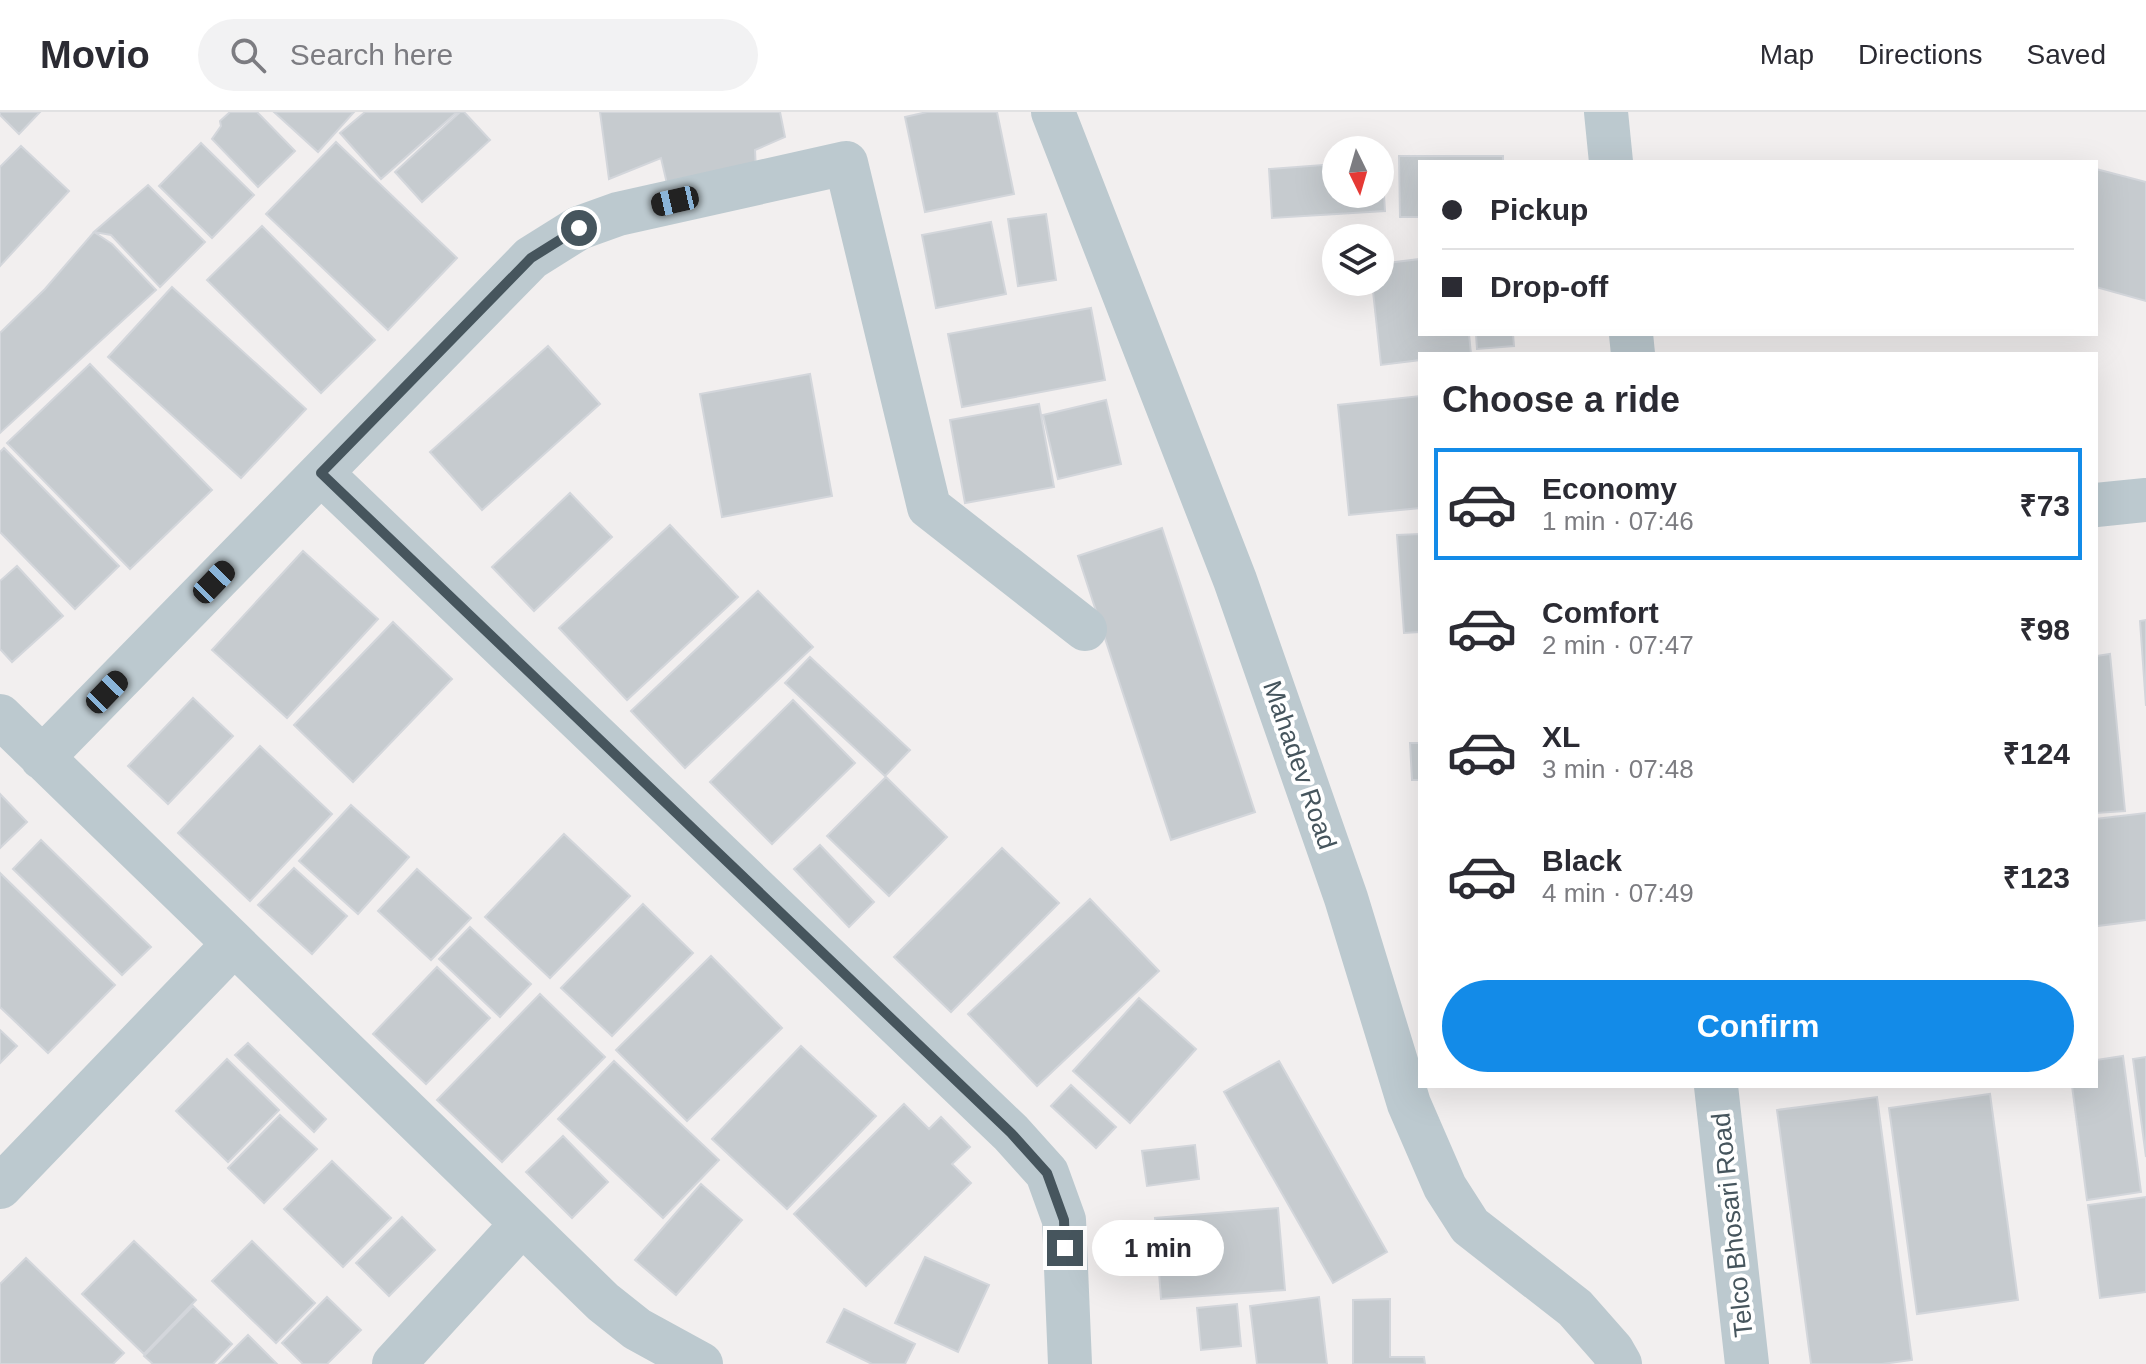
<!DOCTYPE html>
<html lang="en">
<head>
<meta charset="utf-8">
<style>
  body { margin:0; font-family:Arial,sans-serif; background:#f2f2f3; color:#2b2b33; height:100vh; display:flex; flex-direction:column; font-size:30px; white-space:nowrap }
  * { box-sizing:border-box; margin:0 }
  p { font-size:26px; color:#7c7c81 }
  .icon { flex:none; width:44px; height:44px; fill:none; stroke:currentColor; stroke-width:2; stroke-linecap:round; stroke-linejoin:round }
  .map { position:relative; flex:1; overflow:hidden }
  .drawer { position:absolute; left:1418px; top:240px; width:680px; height:736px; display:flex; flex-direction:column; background:#fff; border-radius:0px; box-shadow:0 8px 32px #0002 }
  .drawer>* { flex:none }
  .top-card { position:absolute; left:1418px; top:48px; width:680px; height:176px; border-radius:0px; box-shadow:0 8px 32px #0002; display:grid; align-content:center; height:176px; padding:0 24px; background:#fff }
  .needle { width:52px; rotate:175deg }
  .fabs { position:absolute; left:1322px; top:24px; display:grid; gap:16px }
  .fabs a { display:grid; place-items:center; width:72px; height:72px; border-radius:50%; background:#fff; box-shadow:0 8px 32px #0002; font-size:40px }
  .end { position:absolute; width:36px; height:36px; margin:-18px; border:10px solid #46555d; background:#fff; box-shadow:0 0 0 4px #fff }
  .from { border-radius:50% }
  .bubble { position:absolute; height:56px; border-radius:28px; background:#fff; box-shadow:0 8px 32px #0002; font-size:26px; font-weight:700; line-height:56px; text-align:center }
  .car { position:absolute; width:24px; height:48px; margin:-24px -12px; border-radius:10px; box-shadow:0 0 6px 2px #0007; background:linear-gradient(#222 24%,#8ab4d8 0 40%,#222 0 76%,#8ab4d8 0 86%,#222 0) }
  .top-card b { display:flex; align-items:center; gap:28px; height:76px; font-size:30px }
  .top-card b+b { border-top:2px solid #e1e1e2 }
  .top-card i { width:20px; height:20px; background:#2b2b33 }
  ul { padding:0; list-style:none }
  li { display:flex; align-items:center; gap:24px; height:112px; margin:0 16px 12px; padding:0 8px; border:4px solid transparent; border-radius:0px }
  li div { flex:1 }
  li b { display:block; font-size:30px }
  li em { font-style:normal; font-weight:700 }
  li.on { border-color:#138be8 }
  li>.icon { width:72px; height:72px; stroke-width:1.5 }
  h2 { padding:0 24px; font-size:36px; line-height:96px }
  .action { display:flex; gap:16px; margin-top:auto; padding:16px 24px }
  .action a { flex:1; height:92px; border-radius:48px; background:#138be8; color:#fff; font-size:32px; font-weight:700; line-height:92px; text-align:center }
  header { display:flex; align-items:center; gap:48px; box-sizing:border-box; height:112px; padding:0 40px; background:#fff; border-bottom:2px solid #e1e1e2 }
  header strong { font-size:38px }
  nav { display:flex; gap:44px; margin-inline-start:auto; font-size:28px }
  .search { width:560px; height:72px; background:#f2f2f3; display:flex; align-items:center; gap:20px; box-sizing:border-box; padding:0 28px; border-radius:44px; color:#7c7c81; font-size:30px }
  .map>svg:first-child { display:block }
  .building { fill:#c6cbcf; stroke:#d3d6db; stroke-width:2 }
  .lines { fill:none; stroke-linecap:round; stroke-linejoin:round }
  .minor { stroke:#bcc9cf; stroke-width:44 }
  .route { stroke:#46555d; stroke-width:10 }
  .labels { text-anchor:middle; stroke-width:8; stroke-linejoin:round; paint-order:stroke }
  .street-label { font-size:26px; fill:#46555d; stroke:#fff }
</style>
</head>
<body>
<header>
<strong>Movio</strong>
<div class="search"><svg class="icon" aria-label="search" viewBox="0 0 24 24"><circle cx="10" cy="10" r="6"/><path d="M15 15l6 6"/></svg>Search here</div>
<nav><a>Map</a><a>Directions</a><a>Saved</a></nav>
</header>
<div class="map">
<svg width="2146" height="1252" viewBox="0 0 2146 1252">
  <rect width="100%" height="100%" fill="#f2efef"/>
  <path class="building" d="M0,0h40l-21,22 -19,-19z
    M230,0h27l38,39 -37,36 -46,-48 9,-13 -1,-5z
    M274,0h80l-36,40z
    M365,0h92l-76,67 -41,-46z
    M460,0h4l26,28 -68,62 -27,-30z
    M600,0h180l5,25 -30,13 1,20 -88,18 -7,-30 -52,21z
    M927,0h70l17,82 -89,18 -20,-95z
    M336,30l121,116 -69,72 -122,-116z
    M201,31l53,52 -42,43 -53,-52z
    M21,34l48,45 -69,75v-99z
    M1399,44h104v6h-83v55h-20z
    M1380,50h2l3,49 -113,7 -3,-49 67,-5v30h44z
    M2096,57l50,13v119l-50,-14z
    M148,73l57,57 -45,45 -49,-52 -17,-3z
    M1046,102l10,66 -38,6 -10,-67z
    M991,110l15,72 -70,14 -14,-73z
    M262,114l113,114 -54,53 -114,-113z
    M94,120l18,12 44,46 -156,143v-100l45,-44z
    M1420,147v75h49l2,20h-51v6l-39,5 -9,-83h8v-18z
    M172,175l134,122 -65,69 -133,-121z
    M1091,196l14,72 -143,27 -14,-73z
    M1476,222h37l1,12 -37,3z
    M548,234l52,58 -118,106 -52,-58z
    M90,252l122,126 -82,79 -123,-126z
    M810,262l22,122 -110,21 -22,-123z
    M1420,284v112l-71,7 -11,-110z
    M1106,288l15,64 -63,15 -15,-64z
    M1039,292l15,83 -89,16 -15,-83z
    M4,336l115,118 -44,43 -75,-77v-80z
    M570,381l42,44 -78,74 -42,-44z
    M670,413l68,72 -111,103 -68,-72z
    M1162,416l93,284 -84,28 -93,-284z
    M1420,422v98l-16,1 -7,-98z
    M303,439l75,68 -91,99 -75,-68z
    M17,454l46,50 -51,46 -12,-13v-68z
    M758,479l55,56 -128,121 -54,-57z
    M2146,508v86l-6,-85z
    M393,510l59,57 -99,103 -59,-57z
    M2110,542l15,157 -29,2v-157z
    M810,545l100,93 -25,26 -100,-93z
    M193,586l40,38 -65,68 -40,-38z
    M793,588l62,63 -83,81 -62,-62z
    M1410,631h10v37h-8z
    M260,634l72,68 -82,87 -72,-68z
    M886,665l61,60 -58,59 -62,-60z
    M0,682l27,28 -27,26z
    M351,693l58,52 -51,57 -59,-53z
    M2146,701v107l-49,6 -1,-107z
    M564,722l66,62 -80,82 -65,-61z
    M41,728l110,107 -29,28 -109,-106z
    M820,733l54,57 -25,25 -55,-58z
    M1002,736l57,55 -108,109 -57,-55z
    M294,756l53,48 -35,38 -54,-49z
    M417,757l54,49 -40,42 -53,-49z
    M0,761l115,112 -67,68 -48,-46z
    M1090,787l69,72 -122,115 -69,-72z
    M643,792l50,49 -81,83 -51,-48z
    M470,815l61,57 -31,33 -61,-58z
    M711,844l71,72 -95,93 -71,-71z
    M437,855l53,51 -64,66 -53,-50z
    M540,882l65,63 -103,105 -65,-62z
    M1139,886l57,51 -66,74 -57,-52z
    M0,918l17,16 -17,17z
    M248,931l78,76 -12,13 -79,-77z
    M801,934l75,70 -89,93 -75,-70z
    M2123,944l18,136 -54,8 -15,-114h24v-26z
    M2146,945v100l-13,-98z
    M227,947l52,51 -51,52 -52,-51z
    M614,949l105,99 -56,58 -105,-99z
    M1279,949l108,191 -54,31 -109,-191z
    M1071,973l45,42 -20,21 -45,-42z
    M1990,982l28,206 -101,14 -28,-206z
    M1877,985l35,263 -30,4h-71l-34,-254z
    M904,992l25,25 12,-12 29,30 -18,17 19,19 -105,103 -72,-72z
    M280,1003l37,34 -53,54 -36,-35z
    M563,1024l45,46 -36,36 -46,-46z
    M1195,1033l4,34 -52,7 -5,-35z
    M332,1049l59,57 -48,49 -59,-58z
    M701,1072l41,36 -66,75 -41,-35z
    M2146,1085v95l-46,6 -12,-93z
    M1278,1096l7,82 -124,9 -6,-81z
    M402,1105l33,33 -46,46 -33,-33z
    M134,1129l62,59 -52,54 -62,-60z
    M252,1129l63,62 -39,40 -64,-62z
    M925,1145l64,28 -31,67 -63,-29z
    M26,1146l98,95 -11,11h-113v-80z
    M327,1185l34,33 -34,34h-24l-21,-21z
    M1319,1185l8,67h-70l-7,-58z
    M1390,1187v58h34l1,7h-72v-64z
    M1237,1192l4,42 -40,4 -4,-42z
    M193,1194l39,38 -19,20h-60l-9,-8z
    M844,1197l71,35 -10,20h-33l-45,-22z
    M248,1223l29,29h-58z"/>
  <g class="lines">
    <path class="minor" d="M1053,0l182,468 111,318 63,206 36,83 25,39 105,82 37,42 8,14
      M1606,0l5,50
      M1631,222l2,20
      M321,361l690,660 36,40 17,47 6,144
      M2096,393l50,-5
      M0,604l603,586 34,27 64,35
      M42,646l489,-500 48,-30 39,-14 228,-51 83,344 156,122
      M1716,974l31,278
      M0,1075l234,-243
      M394,1252l128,-140"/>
  </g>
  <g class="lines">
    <path class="route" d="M579,116l-48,30 -210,215 690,660 36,40 17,47 1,28"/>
  </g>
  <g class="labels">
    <g class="street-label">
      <text transform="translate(1300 653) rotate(71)" y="9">Mahadev Road</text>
      <text transform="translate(1732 1113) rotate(-96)" y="9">Telco Bhosari Road</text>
    </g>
  </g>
</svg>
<div class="fabs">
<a><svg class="needle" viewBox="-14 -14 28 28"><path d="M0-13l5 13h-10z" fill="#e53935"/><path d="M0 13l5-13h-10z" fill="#7c7c81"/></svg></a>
<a><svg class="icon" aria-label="layers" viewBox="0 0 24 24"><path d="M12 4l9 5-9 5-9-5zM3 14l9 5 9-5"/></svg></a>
</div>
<i class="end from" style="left:579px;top:116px"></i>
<i class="end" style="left:1065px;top:1136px"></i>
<div class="bubble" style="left:1092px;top:1108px;width:132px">1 min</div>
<i class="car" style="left:675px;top:89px;rotate:257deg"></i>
<i class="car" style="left:214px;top:470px;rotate:44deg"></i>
<i class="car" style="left:107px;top:580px;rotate:44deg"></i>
<div class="top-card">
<b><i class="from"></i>Pickup</b>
<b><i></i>Drop-off</b>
</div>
<section class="drawer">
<h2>Choose a ride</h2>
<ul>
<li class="on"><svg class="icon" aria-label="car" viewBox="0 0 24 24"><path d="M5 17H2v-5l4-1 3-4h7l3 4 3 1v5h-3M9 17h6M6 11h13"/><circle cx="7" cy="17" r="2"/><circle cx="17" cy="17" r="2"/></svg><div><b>Economy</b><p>1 min · 07:46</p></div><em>₹73</em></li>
<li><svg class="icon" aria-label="car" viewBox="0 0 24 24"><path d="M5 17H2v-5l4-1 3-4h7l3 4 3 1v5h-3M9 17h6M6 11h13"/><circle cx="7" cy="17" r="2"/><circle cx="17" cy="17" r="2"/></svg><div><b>Comfort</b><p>2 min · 07:47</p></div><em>₹98</em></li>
<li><svg class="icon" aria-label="car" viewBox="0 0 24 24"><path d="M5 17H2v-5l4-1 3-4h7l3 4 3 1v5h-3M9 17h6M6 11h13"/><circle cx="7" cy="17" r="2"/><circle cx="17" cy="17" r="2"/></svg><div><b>XL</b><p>3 min · 07:48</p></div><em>₹124</em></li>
<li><svg class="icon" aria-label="car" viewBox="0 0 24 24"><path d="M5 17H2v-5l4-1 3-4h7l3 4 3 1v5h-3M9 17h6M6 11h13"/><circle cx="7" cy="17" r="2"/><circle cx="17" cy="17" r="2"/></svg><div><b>Black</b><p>4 min · 07:49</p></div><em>₹123</em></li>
</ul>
<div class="action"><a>Confirm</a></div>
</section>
</div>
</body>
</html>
